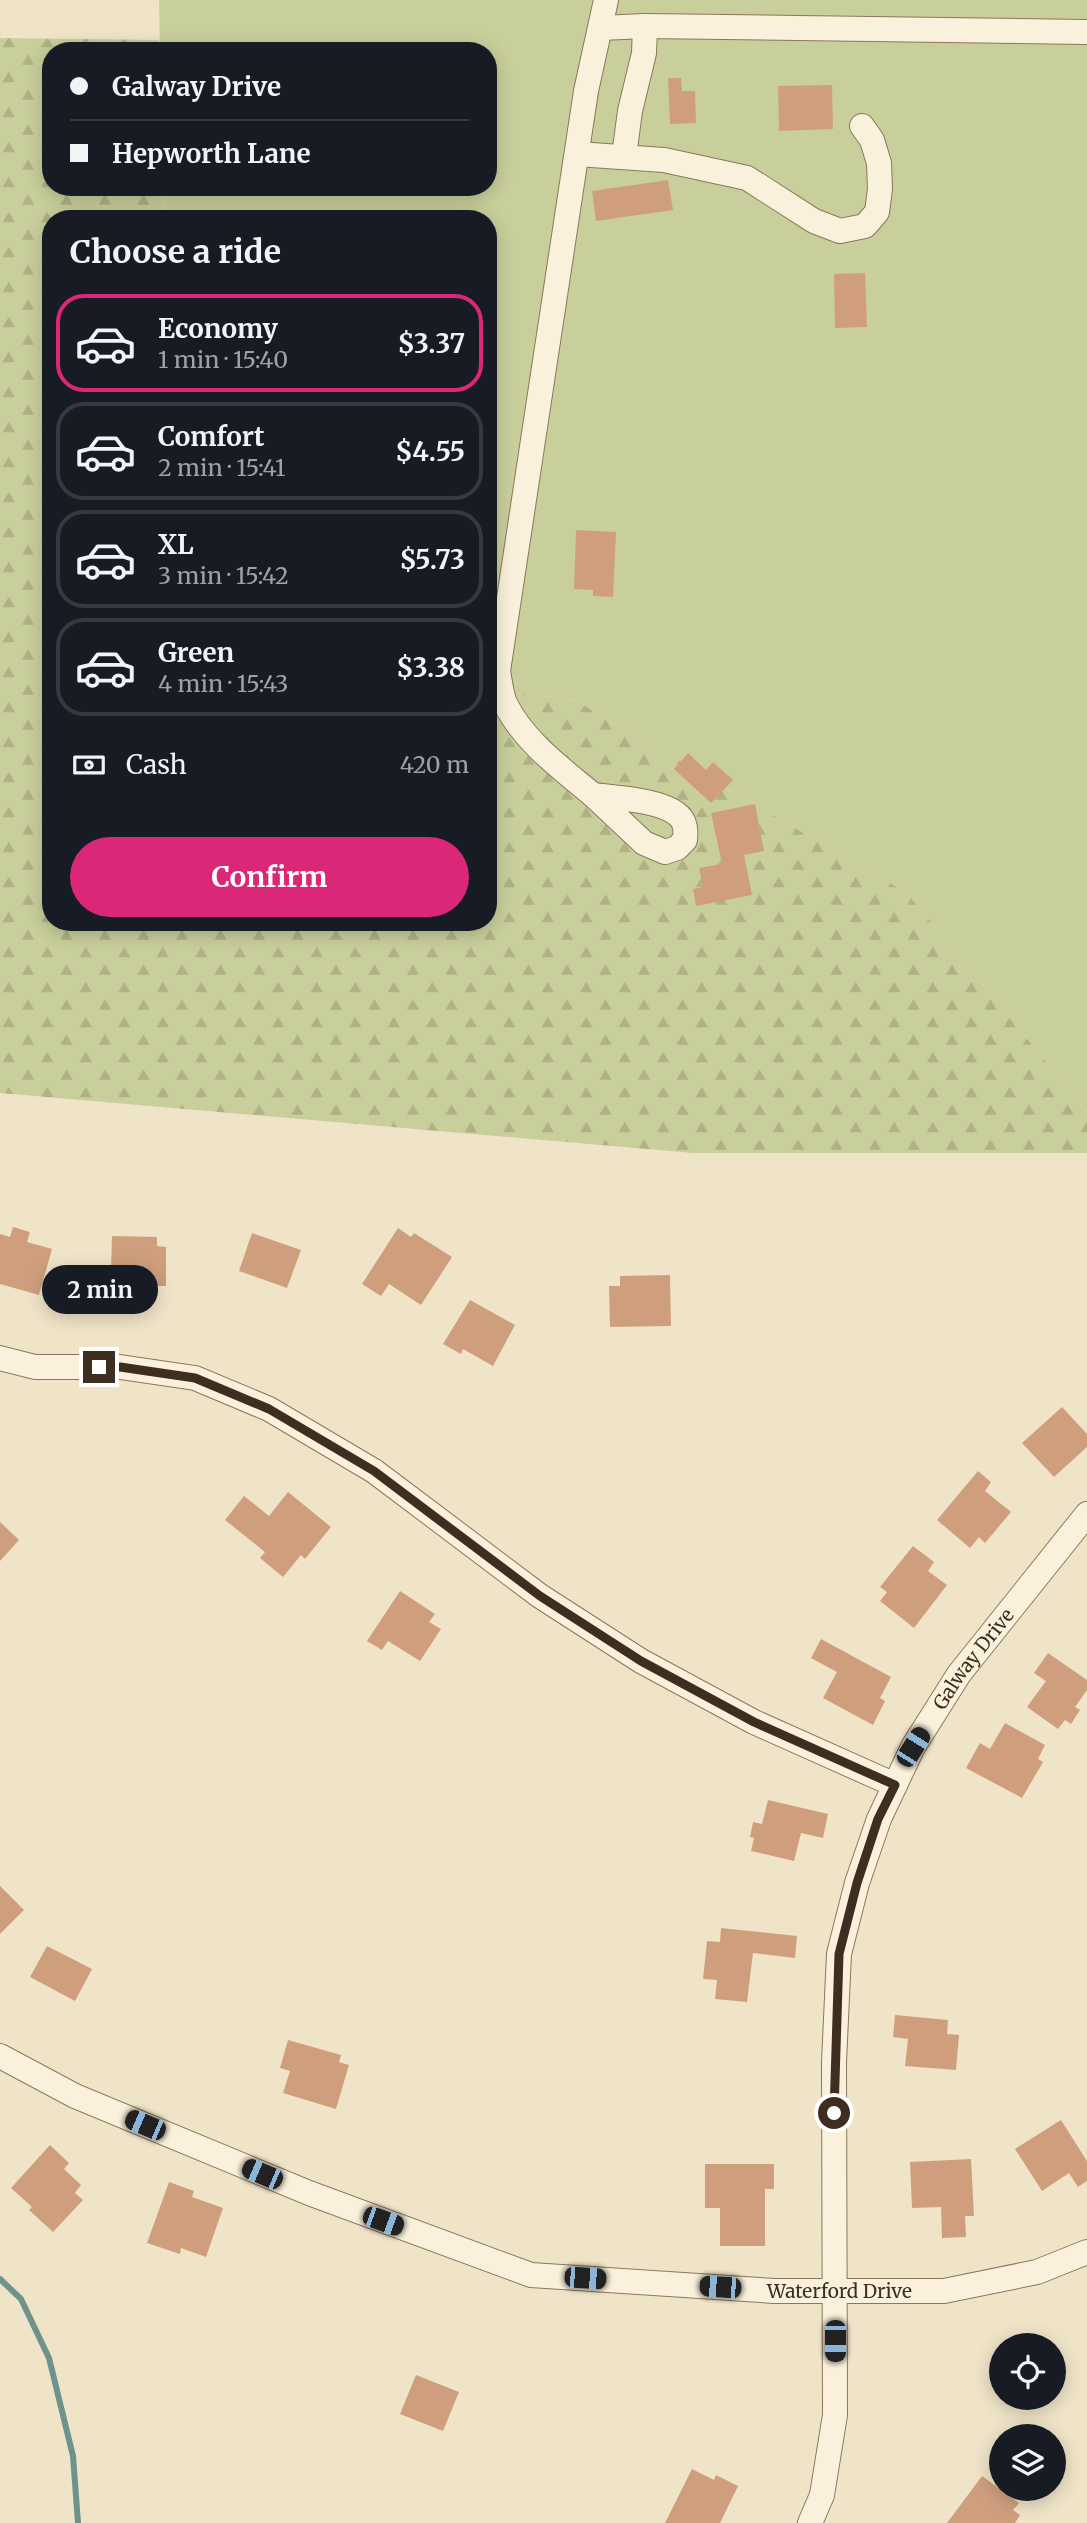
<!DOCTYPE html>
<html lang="en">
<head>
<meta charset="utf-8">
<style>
  body { margin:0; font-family:Merriweather,serif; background:#242831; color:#f1f3f6; height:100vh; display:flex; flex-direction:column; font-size:26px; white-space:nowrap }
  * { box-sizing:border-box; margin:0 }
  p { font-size:23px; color:#9ea1a6 }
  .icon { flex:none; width:38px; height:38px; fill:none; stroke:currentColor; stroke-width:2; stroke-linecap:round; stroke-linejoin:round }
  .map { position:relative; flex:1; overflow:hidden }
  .side { position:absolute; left:42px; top:210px; width:455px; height:721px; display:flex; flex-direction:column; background:#171b24; border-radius:28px; box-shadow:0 4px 18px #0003 }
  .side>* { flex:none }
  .banner { position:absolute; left:42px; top:42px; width:455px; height:154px; border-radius:28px; box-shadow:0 4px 18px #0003; display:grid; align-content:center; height:154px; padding:0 28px; background:#171b24 }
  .fabs { position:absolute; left:989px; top:2333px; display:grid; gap:14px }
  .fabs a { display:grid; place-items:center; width:77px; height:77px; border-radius:50%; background:#171b24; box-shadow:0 4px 18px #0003; font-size:35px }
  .end { position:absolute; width:32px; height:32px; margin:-16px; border:9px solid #3d2e20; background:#fff; box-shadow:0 0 0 4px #fff }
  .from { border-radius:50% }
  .bubble { position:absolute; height:49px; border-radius:24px; background:#171b24; box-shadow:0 4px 18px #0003; font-size:23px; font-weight:700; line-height:49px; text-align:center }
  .car { position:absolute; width:21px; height:42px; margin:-21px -10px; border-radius:9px; box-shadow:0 0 5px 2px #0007; background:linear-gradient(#222 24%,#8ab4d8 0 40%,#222 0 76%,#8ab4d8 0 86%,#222 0) }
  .banner b { display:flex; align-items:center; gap:24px; height:66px; font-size:26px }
  .banner b+b { border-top:2px solid #363941 }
  .banner i { width:18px; height:18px; background:#f1f3f6 }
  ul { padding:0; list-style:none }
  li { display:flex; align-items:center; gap:21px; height:98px; margin:0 14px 10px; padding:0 14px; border:4px solid #363941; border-radius:28px }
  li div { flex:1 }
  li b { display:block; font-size:26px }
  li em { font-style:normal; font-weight:700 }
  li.active { border-color:#db2777 }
  li>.icon { width:63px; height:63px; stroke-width:1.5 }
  h2 { padding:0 28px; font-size:32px; line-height:84px }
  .pay { display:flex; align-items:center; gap:18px; height:77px; padding:0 28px; font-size:26px }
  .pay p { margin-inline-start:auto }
  .cta { display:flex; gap:14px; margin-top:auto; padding:14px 28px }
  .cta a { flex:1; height:80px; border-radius:42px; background:#db2777; color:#fff; font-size:28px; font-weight:700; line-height:80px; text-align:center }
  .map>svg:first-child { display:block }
  .grass { fill:#c9cf9b }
  .forest { fill:url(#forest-firs) }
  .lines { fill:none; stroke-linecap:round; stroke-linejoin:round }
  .stream { stroke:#6f938a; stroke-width:6 }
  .building { fill:#cf9f7d }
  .minor-casing { stroke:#8d765c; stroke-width:26 }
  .minor { stroke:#faf1dc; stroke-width:24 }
  .route { stroke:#3d2e20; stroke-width:9 }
  .labels { text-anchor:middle; stroke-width:5; stroke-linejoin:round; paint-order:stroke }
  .street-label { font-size:19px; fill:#3d2e20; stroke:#f7eed8 }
</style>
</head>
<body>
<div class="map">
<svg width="1087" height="2523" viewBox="0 0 1087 2523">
  <defs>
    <pattern id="forest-firs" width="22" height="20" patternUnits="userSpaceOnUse" patternTransform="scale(1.75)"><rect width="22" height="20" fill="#c9cf9b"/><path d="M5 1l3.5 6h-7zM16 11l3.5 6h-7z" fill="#aeb285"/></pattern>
  </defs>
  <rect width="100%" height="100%" fill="#f0e4c8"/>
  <path class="grass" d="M159,0h928v1112l-180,-219 -332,-193 -87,-10v-471h-323l-1,-32h324v-136h-328z"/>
  <path class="forest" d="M0,38l159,2 1,11h-109v136h113l1,32h-114v703h437v-232l87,10 332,193 180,219v41h-394l-693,-60z"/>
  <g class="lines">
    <path class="stream" d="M0,2279l21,20 28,59 24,98 5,67"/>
  </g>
  <path class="building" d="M668,78h13l1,13h13l1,32 -26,1z
    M832,85l1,44 -54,2 -1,-45z
    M668,180l5,30 -77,11 -4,-30z
    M865,273l2,54 -32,1 -1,-54z
    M576,530l40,2 -3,65 -20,-1v-6l-19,-1z
    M688,753l18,17 7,-8 20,18 -22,23 -37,-34z
    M755,804l9,47 -20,4 8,40 -56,11 -3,-17 10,-2 -4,-19 23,-4 -11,-51z
    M13,1227l17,5 -3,10 25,7 -13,46 -39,-11v-50l10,3z
    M398,1228l13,9 3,-4 38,24 -31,48 -32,-21 -8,12 -19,-12z
    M252,1233l49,17 -14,38 -48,-17z
    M112,1236l45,1v9l9,1v39h-13l-1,7 -19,-1v15h-23z
    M670,1275l1,51 -61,1 -1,-41h11v-10z
    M470,1300l45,25 -22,41 -30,-17 -2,5 -18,-10z
    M1062,1407l25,27v13l-33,30 -32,-34z
    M978,1471l13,11 -6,9 26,21 -26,31 -6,-6 -9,11 -33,-28z
    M288,1492l43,35 -26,32 -4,-4 -18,22 -23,-19 5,-6 -40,-32 19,-24 25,20z
    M0,1522l19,18 -19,21z
    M913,1546l21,16 -6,9 19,14 -33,43 -34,-27 7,-9 -7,-5z
    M400,1591l35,23 -6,8 12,7 -21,32 -32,-20 -6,9 -15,-9z
    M821,1639l70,38 -11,21 5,3 -12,24 -50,-27 14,-26 -26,-14z
    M1048,1653l39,27v10l-12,17 5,3 -9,14 -6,-4 -7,9 -31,-22 19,-26 -12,-8z
    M1005,1723l40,22 -7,14 5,3 -21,36 -56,-30 14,-25 10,6z
    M768,1800l60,14 -5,24 -22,-5 -7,28 -43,-10 3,-13 -4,-1 3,-15 9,2z
    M0,1886l24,24 -24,24z
    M721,1928l76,8 -2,22 -42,-5 -6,49 -32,-3 2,-19 -14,-1 4,-38 13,1z
    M47,1946l45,23 -17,32 -45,-24z
    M895,2015l53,5 -1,14 12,1 -3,35 -51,-4 3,-27 -15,-2z
    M288,2040l53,15 -2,7 10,3 -13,44 -53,-16 7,-22 -10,-3z
    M1061,2120l26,41v20l-9,6 -9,-14 -27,18 -27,-42z
    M50,2145l19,18 -5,6 17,16 -6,8 8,7 -30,32 -24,-22 3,-3 -21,-19z
    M971,2159l3,57h-9l1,21 -24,1 -1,-31 -29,1 -2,-46z
    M705,2164h69v25h-9v57h-45v-38h-15z
    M169,2182l25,9 -2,6 31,11 -17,49 -25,-9 -1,6 -33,-11z
    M416,2375l43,17 -16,39 -43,-17z
    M692,2469l22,11 2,-5 22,11 -18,37h-55z
    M982,2476l37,27 -6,7 7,5 -5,8h-68z"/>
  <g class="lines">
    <defs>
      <g id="minor">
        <path d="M601,28l44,-2 442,6"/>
        <path d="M577,154l87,6 83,18 67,43 26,10 25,-5 12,-14 3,-23 -1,-26 -7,-23 -10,-14"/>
        <path d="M624,156l6,-45 14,-58 1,-27"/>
        <path d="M593,795c-31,-26 -70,-54 -88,-92 -4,-10 -5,-21 -7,-32l88,-580 20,-91"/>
        <path d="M593,795c23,3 68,5 85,20 8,6 8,16 7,25l-8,8 -12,4 -21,-9z"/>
        <path d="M0,1358l35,9h85l75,11 74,31 105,62 166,125 101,65 113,61 141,63"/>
        <path id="s1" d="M0,2056l75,40 234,97 222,82 243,16h170l93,-19 50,-20"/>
        <path id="s2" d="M810,2523l12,-28 13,-80 -1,-353 5,-108 18,-71 22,-64 34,-72 46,-73 128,-160"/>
      </g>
    </defs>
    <use href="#minor" class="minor-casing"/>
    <use href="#minor" class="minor"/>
  </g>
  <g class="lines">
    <path class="route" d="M99,1367h21l75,11 74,31 105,62 166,125 101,65 113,61 141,63 -17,34 -21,64 -18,71 -5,159"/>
  </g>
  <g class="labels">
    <g class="street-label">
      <text dy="7" stroke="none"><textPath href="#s2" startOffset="900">Galway Drive</textPath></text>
      <text dy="7" stroke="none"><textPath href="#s1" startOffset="884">Waterford Drive</textPath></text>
    </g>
  </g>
</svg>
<div class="fabs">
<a><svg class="icon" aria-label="locate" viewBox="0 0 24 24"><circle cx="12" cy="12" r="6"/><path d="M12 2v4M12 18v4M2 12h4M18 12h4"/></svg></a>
<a><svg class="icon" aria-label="layers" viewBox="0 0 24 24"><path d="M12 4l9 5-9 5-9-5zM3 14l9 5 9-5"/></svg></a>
</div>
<i class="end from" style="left:834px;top:2113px"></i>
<i class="end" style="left:99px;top:1367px"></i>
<div class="bubble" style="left:42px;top:1265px;width:116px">2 min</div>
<i class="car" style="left:913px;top:1747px;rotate:32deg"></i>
<i class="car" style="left:145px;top:2125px;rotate:293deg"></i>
<i class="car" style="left:262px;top:2174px;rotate:293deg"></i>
<i class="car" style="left:383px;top:2221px;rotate:110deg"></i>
<i class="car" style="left:585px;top:2278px;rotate:94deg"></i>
<i class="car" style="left:720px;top:2287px;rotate:274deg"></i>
<i class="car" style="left:835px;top:2341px;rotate:180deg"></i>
<div class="banner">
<b><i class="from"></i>Galway Drive</b>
<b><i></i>Hepworth Lane</b>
</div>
<section class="side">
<h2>Choose a ride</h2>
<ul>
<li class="active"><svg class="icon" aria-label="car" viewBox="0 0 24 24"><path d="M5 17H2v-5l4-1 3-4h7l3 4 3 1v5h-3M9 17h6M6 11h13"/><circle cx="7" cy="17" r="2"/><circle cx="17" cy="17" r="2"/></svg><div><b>Economy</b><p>1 min · 15:40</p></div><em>$3.37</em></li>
<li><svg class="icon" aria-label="car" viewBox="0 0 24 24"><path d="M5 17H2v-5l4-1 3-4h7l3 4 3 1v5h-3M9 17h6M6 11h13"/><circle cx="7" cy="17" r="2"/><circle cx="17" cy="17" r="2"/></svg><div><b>Comfort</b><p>2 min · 15:41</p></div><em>$4.55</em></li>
<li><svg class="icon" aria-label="car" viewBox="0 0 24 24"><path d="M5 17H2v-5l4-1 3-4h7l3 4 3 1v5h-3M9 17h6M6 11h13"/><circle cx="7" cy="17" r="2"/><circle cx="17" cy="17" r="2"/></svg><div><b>XL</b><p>3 min · 15:42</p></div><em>$5.73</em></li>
<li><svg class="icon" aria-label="car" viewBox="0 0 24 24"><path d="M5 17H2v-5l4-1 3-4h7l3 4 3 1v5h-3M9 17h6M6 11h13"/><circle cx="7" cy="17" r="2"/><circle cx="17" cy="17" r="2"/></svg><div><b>Green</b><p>4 min · 15:43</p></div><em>$3.38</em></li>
</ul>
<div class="pay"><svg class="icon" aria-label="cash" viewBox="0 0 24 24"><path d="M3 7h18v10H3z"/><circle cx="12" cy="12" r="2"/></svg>Cash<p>420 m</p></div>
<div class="cta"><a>Confirm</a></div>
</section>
</div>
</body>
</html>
